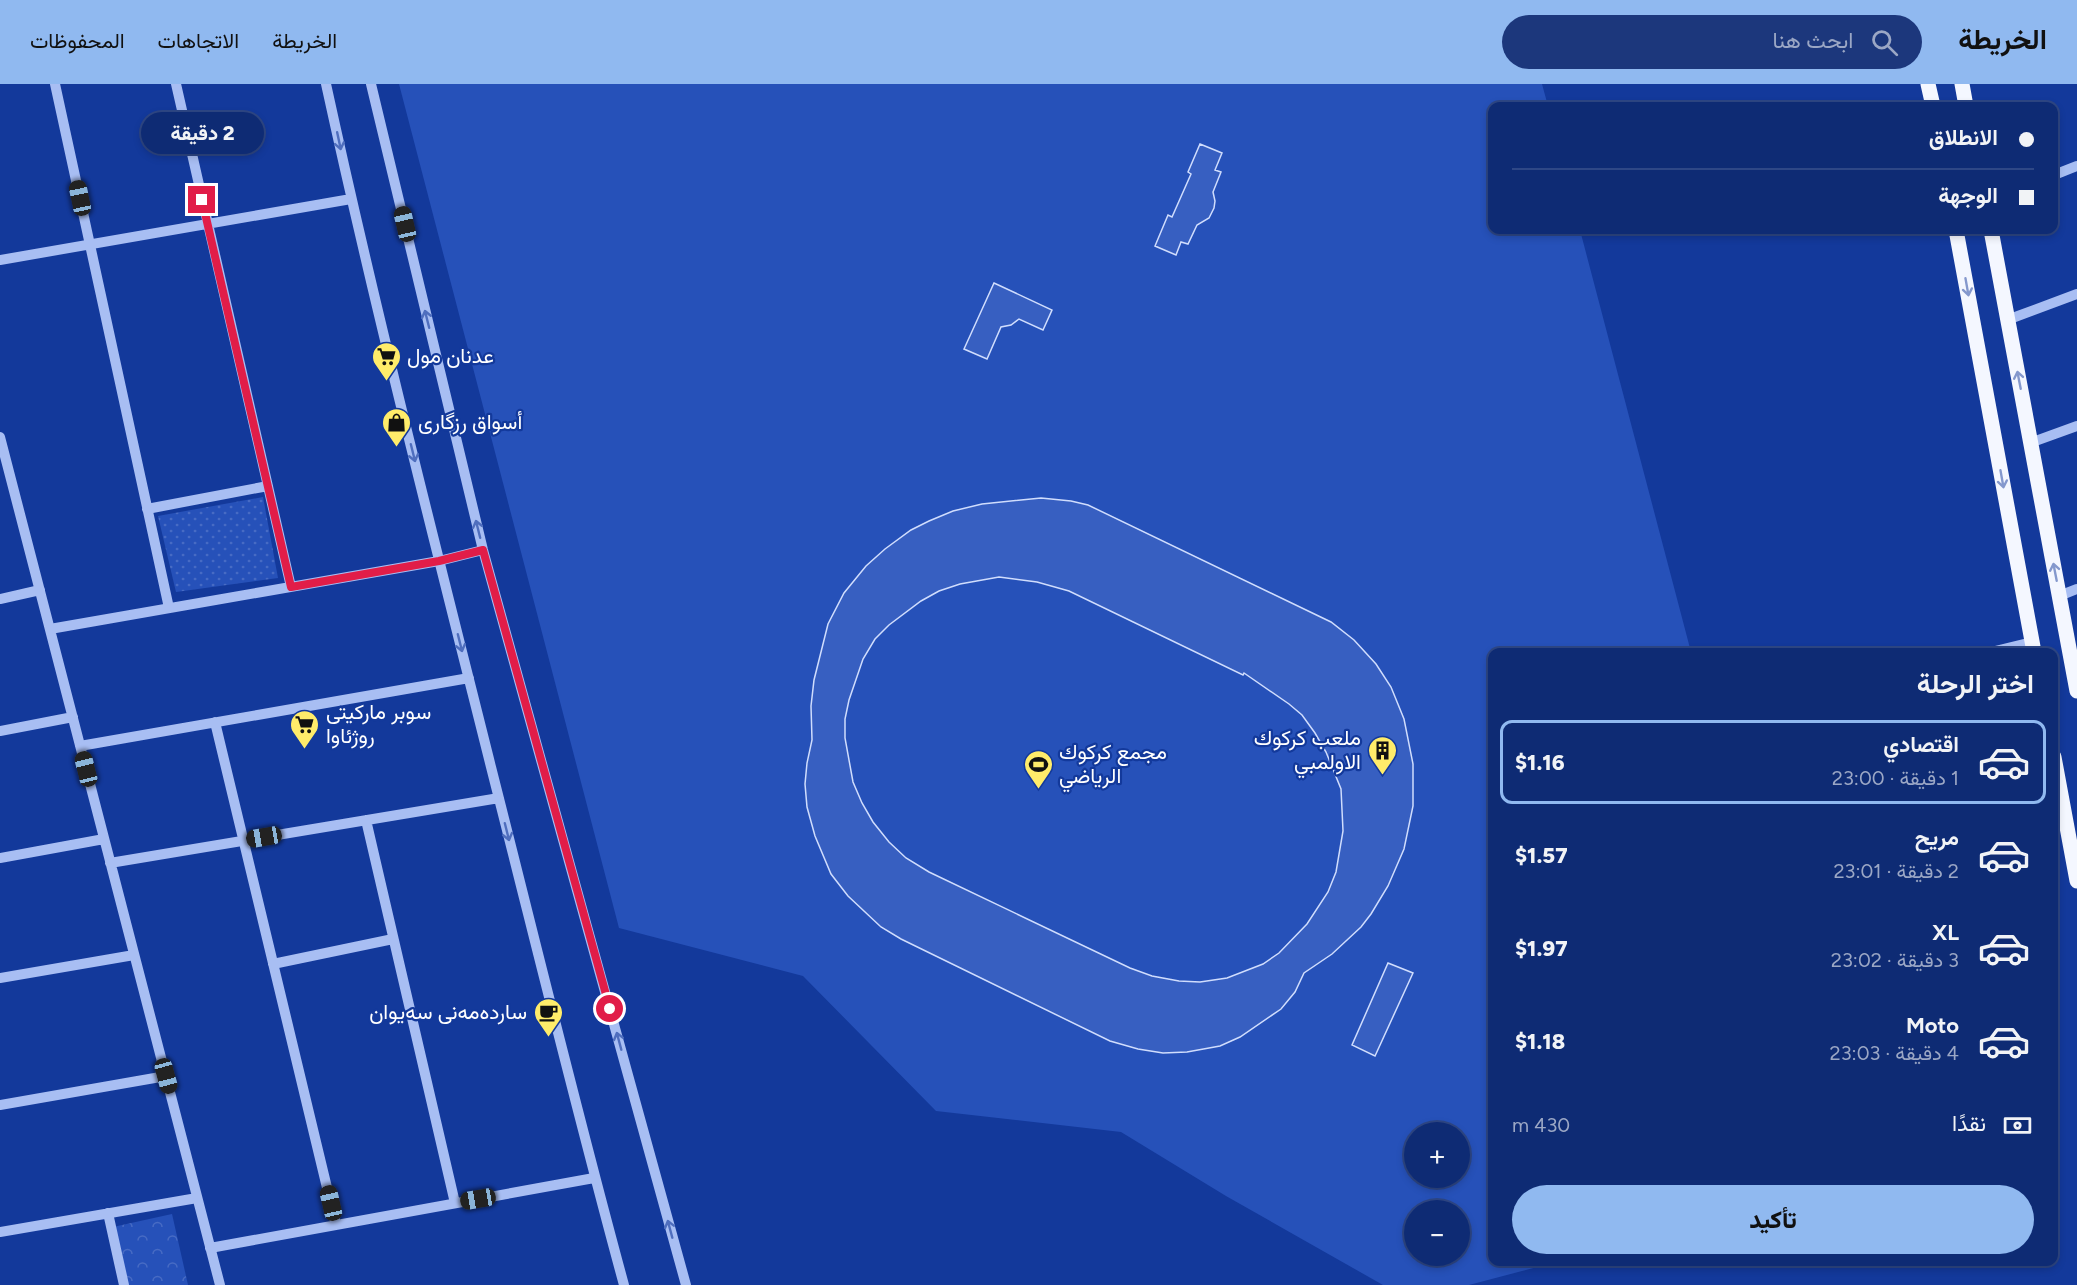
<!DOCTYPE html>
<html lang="ar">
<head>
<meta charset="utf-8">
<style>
  body { margin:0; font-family:Figtree,Vazirmatn,sans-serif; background:#1c377c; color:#f1f3f6; direction:rtl; height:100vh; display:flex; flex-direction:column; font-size:22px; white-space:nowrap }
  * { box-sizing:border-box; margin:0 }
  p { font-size:20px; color:#9ba7c5 }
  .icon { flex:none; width:33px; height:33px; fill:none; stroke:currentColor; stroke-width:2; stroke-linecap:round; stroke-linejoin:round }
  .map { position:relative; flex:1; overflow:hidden; direction:ltr }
  .drawer { position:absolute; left:1488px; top:564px; width:570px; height:618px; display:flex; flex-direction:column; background:#0e2b74; border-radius:12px; box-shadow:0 3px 9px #0003,0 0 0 2px #2e4786; direction:rtl }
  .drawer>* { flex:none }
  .guide { position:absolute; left:1488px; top:18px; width:570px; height:132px; border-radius:12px; box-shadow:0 3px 9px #0003,0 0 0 2px #2e4786; direction:rtl; display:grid; align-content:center; height:132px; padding:0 24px; background:#0e2b74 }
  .tools { position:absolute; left:1404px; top:1038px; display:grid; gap:12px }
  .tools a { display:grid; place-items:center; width:66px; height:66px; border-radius:50%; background:#0e2b74; box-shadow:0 3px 9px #0003,0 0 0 2px #2e4786; font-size:30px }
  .end { position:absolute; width:27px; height:27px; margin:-14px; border:8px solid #e11d48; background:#fff; box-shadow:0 0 0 3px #fff }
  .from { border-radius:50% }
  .bubble { position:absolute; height:42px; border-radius:21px; background:#0e2b74; box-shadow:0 3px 9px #0003,0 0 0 2px #2e4786; font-size:20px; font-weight:800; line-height:42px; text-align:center; direction:rtl }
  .car { position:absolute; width:18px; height:36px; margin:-18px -9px; border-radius:8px; box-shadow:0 0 4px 2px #0007; background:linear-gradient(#222 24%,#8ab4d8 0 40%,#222 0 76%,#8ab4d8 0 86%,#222 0) }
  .guide b { display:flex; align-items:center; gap:21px; height:57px; font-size:22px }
  .guide b+b { border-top:2px solid #2e4786 }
  .guide i { width:15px; height:15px; background:#f1f3f6 }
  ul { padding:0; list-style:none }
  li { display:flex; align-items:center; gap:18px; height:84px; margin:0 12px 9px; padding:0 12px; border:3px solid transparent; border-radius:12px }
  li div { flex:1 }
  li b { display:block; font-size:22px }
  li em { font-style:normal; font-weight:800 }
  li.active { border-color:#90b9f0 }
  li>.icon { width:54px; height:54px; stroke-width:1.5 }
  h2 { padding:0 24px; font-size:27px; line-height:72px }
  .pay { display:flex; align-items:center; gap:15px; height:66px; padding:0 24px; font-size:22px }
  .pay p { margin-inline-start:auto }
  .cta { display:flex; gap:12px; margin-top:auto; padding:12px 24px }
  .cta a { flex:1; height:69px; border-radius:36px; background:#90b9f0; color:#111; font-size:24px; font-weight:800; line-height:69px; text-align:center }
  header { display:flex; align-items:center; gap:36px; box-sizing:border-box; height:84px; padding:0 30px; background:#90b9f0; color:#111 }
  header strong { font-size:28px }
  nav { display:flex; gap:33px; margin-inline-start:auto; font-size:21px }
  .search { width:420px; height:54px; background:#1c377c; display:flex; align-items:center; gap:15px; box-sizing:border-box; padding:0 21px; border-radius:33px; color:#9ba7c5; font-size:22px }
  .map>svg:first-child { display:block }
  .park { fill:url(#park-crowns) }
  .garden { fill:url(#garden-dots) }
  .pitch { fill:#2651b9; fill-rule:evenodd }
  .building { fill:#375fc1; stroke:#d0ddfd; stroke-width:1.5; fill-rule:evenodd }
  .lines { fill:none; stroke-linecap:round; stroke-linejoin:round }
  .minor { stroke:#a8bef3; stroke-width:10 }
  .major { stroke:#f4f7ff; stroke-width:15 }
  .oneway { stroke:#4f6ebe }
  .oneway2 { stroke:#8498cd }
  .route { stroke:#e11d48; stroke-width:8 }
  .labels { text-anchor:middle; stroke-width:4.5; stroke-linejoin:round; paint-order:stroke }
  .poi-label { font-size:21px; fill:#fff; stroke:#13399b; text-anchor:start }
</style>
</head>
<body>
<header>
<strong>الخريطة</strong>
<div class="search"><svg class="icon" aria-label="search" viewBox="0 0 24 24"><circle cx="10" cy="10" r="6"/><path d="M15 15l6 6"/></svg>ابحث هنا</div>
<nav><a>الخريطة</a><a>الاتجاهات</a><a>المحفوظات</a></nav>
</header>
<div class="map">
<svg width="2077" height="1201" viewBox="0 0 2077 1201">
  <defs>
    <pattern id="park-crowns" width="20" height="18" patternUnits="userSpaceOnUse" patternTransform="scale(1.5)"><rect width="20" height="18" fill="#2651b9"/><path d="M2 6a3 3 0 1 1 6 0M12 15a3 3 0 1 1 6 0" fill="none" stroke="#476bc4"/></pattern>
    <pattern id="garden-dots" width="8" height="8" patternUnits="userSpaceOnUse" patternTransform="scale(1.5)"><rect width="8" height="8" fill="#2651b9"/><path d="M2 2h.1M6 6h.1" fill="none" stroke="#476bc4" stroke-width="1.8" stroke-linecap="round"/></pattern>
  </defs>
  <rect width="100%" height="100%" fill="#13399b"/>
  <path class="park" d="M172,1130l16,71h-62l-13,-58z"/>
  <path class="garden" d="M263,413l15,81 -102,14 -18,-76z"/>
  <path class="pitch" d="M399,0h1143l6,22h-56v124h88l111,422h-199v610h64l-87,23h-86l-157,-89 -105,-64 -185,-21 -133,-135 -184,-48zM1414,1048h46v46h-46zM1414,1126h46v46h-46z"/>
  <path class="building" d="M1200,60l22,9 -7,17 6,2 -8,20 2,9 -1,7 -5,10 -12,7 -9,19 -7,-2 -5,13 -21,-9 13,-31 4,2 19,-43 -3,-2z
    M994,199l58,27 -9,20 -24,-11 -8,6 -10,2 -14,32 -23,-10z
    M1041,414l30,3 17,4 243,117 23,18 22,24 15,23 13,32 9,45v42l-9,43 -16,37 -17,28 -10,13 -29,27 -28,19 -9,19 -14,17 -41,28 -20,9 -33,6 -24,1 -25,-4 -28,-8 -209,-102 -20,-12 -33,-31 -17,-22 -16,-38 -8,-29 -2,-23 2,-21 5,-23 -1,-34 3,-26 14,-56 16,-31 22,-27 19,-17 26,-19 18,-9 24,-10 29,-7zM999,493l38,5 32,9 174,84 1,-2 45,31 13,11 13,18 11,19 15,37 2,42 -7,41 -8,20 -21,32 -28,29 -16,11 -36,14 -27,4 -21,-1 -27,-5 -22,-8 -201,-96 -23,-14 -17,-16 -16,-20 -11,-19 -9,-21 -8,-44v-19l4,-19 14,-41 12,-20 14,-14 32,-24 18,-10 21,-7z
    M1388,879l25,10 -38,83 -23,-11z"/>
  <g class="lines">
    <path class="minor" d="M55,0l114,524
      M176,0l115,503
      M326,0c50,229 108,456 165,683 44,173 86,346 133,518
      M371,0l112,466 203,735
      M2054,91l23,-9
      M0,176l351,-61
      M2007,236l70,-26
      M0,353l220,848
      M2030,359l47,-17
      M147,425l121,-23
      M2059,512l18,-7
      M0,515l40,-9
      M50,545l389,-68 44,-11
      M1991,568l41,-10
      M215,638l121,503
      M0,647l73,-14
      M80,662l389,-68
      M366,736l89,383
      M0,774l104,-19
      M110,779l389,-65
      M273,880l120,-25
      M0,894l134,-23
      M0,1021l166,-29
      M108,1129l16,72
      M0,1148l197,-34
      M210,1164l384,-70"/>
    <path class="major" d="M1928,0l5,22
      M1962,0l4,22
      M1956,146l78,422
      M1991,146l86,461
      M2054,673l23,124"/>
  </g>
  <defs><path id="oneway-shaft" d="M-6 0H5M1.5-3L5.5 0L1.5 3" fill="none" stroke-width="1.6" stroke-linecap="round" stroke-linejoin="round" transform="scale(1.5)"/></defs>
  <g class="oneway">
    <use href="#oneway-shaft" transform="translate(339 57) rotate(78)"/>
    <use href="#oneway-shaft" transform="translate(427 235) rotate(-104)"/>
    <use href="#oneway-shaft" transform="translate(413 369) rotate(76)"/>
    <use href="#oneway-shaft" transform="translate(478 445) rotate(-104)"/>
    <use href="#oneway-shaft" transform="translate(460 559) rotate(76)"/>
    <use href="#oneway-shaft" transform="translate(507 748) rotate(76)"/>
    <use href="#oneway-shaft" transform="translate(619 957) rotate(-105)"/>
    <use href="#oneway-shaft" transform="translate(670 1145) rotate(-105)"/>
  </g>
  <g class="oneway2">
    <use href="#oneway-shaft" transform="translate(1967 203) rotate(80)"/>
    <use href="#oneway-shaft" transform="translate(2019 296) rotate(-101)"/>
    <use href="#oneway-shaft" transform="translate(2002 395) rotate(80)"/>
    <use href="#oneway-shaft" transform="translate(2055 488) rotate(-101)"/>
  </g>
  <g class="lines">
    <path class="route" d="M202,116l89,387 148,-26 44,-11 127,459"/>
  </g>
  <defs>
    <symbol id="supermarket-pin" viewBox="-11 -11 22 30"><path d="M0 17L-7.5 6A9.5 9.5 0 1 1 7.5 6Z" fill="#ffec6a" stroke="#13399b"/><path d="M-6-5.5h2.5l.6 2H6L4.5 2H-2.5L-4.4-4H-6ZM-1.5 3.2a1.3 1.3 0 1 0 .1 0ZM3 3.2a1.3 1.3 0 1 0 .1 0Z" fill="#111"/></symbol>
    <symbol id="shop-pin" viewBox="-11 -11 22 30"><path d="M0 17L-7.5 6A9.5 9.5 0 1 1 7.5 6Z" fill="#ffec6a" stroke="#13399b"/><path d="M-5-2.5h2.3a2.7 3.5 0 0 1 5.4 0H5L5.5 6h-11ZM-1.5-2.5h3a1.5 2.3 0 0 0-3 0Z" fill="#111"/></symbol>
    <symbol id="building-pin" viewBox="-11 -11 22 30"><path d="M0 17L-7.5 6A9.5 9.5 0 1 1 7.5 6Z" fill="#ffec6a" stroke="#13399b"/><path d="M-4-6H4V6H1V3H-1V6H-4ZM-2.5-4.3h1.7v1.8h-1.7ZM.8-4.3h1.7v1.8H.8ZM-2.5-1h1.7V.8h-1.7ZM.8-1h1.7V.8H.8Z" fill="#111"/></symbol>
    <symbol id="stadium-pin" viewBox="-11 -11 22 30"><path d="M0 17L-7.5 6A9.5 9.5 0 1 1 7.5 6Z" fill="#ffec6a" stroke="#13399b"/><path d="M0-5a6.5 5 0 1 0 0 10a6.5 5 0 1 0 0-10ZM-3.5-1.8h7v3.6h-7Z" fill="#111"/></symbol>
    <symbol id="cafe-pin" viewBox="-11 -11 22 30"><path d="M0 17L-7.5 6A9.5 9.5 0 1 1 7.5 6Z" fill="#ffec6a" stroke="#13399b"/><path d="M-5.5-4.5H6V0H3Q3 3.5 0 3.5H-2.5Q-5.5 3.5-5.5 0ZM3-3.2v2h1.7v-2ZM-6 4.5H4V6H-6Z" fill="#111"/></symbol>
  </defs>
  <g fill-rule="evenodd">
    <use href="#supermarket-pin" x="370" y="256" width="33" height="45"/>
    <use href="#shop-pin" x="380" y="322" width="33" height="45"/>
    <use href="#supermarket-pin" x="288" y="624" width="33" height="45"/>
    <use href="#building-pin" x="1366" y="650" width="33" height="45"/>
    <use href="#stadium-pin" x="1022" y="664" width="33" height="45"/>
    <use href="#cafe-pin" x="532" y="912" width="33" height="45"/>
  </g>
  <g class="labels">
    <g class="poi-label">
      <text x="407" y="279">عدنان مول</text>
      <text x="418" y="345">أسواق رزگارى</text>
      <text x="326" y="635">سوبر ماركيتى<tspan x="326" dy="24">روژئاوا</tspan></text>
      <text x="1361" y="661" text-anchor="end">ملعب كركوك<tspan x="1361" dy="24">الاولمبي</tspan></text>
      <text x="1059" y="675">مجمع كركوك<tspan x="1059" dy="24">الرياضي</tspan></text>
      <text x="527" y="935" text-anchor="end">ساردەمەنی سەیوان</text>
    </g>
  </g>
</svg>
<div class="tools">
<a>+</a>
<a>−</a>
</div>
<i class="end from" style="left:610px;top:925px"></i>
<i class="end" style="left:202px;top:116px"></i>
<div class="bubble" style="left:141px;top:28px;width:123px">2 دقيقة</div>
<i class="car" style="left:80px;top:114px;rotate:348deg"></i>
<i class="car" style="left:405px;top:140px;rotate:347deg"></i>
<i class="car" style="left:86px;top:685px;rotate:346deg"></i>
<i class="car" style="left:264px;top:753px;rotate:260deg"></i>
<i class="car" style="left:166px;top:992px;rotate:165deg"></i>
<i class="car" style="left:478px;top:1115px;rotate:260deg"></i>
<i class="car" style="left:331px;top:1119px;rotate:347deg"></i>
<div class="guide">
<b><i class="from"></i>الانطلاق</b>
<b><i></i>الوجهة</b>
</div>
<section class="drawer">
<h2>اختر الرحلة</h2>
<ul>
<li class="active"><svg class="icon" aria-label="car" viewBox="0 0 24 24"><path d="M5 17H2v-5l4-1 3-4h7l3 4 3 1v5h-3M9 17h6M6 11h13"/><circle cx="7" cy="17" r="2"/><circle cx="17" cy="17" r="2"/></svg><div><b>اقتصادي</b><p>1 دقيقة · 23:00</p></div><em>$1.16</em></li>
<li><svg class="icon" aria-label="car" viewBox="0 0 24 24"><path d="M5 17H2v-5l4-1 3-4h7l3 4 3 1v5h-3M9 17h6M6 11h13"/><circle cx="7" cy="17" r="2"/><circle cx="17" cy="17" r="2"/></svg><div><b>مريح</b><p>2 دقيقة · 23:01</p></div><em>$1.57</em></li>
<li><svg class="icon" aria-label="car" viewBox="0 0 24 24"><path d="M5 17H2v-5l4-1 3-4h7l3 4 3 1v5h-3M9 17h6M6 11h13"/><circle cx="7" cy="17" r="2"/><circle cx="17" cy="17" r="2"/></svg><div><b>XL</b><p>3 دقيقة · 23:02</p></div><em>$1.97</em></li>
<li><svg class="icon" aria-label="car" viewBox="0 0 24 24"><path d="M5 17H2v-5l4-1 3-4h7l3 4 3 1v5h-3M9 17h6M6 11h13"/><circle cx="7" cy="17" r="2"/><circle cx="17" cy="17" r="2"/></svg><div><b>Moto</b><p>4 دقيقة · 23:03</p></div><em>$1.18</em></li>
</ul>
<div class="pay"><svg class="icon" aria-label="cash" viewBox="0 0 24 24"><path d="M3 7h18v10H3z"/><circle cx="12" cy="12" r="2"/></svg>نقدًا<p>430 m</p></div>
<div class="cta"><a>تأكيد</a></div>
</section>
</div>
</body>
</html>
